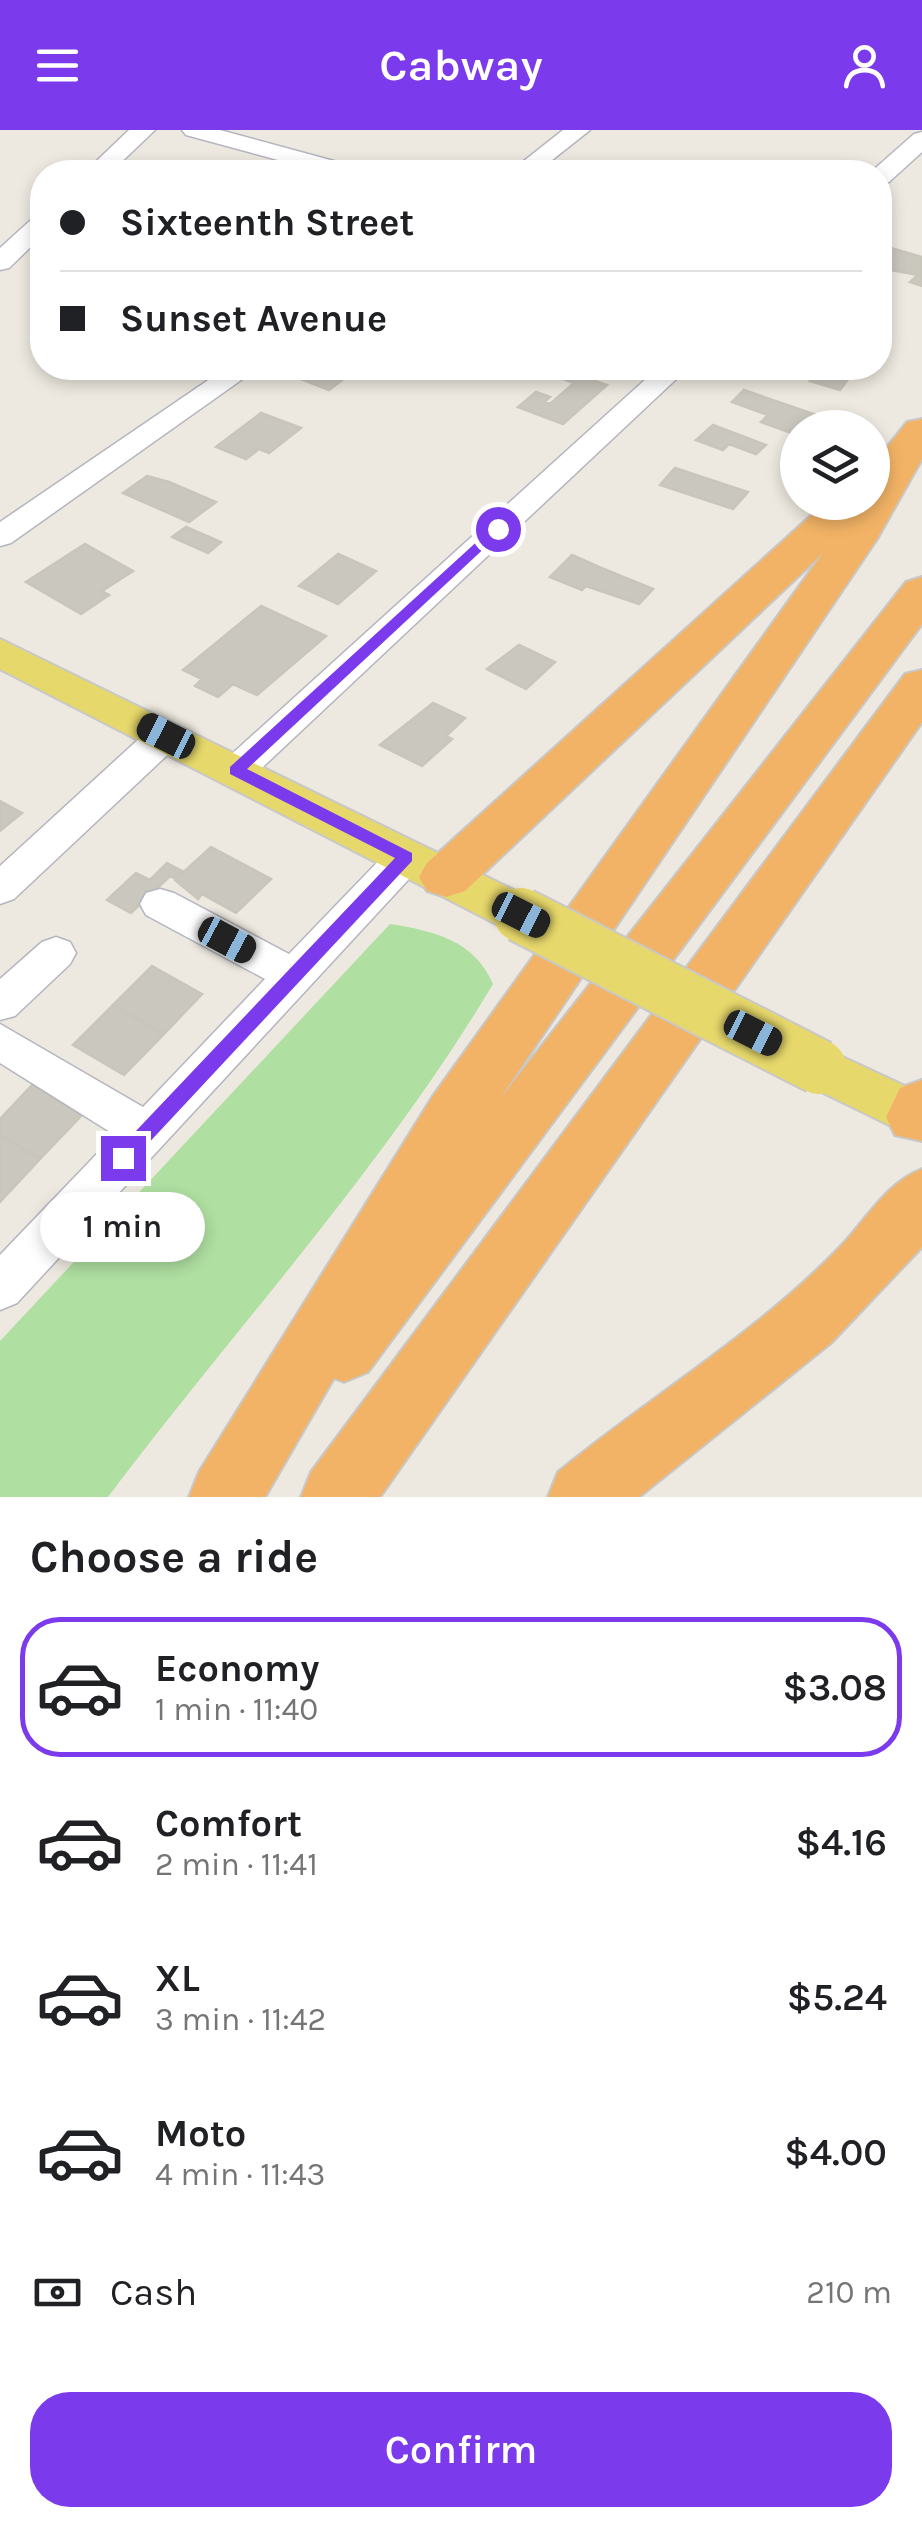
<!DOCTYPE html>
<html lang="en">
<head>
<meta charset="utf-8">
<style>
  body { margin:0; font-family:Karla,sans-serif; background:#f6f6f6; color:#202124; height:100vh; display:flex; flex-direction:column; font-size:38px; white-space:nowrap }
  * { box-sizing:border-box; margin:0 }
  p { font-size:32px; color:#757577 }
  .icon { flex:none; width:55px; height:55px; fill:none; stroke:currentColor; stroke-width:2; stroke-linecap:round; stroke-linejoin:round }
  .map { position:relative; height:1367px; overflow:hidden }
  .details { display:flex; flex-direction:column; background:#fff; flex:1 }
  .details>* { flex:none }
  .top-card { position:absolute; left:30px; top:30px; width:862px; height:220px; border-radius:40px; box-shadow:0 5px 15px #0003; display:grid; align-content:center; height:220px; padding:0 30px; background:#fff }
  .buttons { position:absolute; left:780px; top:280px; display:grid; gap:20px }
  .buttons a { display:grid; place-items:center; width:110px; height:110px; border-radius:50%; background:#fff; box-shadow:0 5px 15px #0003; font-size:50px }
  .end { position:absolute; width:45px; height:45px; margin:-22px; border:12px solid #7c3aed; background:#fff; box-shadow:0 0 0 5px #fff }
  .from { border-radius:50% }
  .bubble { position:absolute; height:70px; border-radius:35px; background:#fff; box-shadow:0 5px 15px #0003; font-size:32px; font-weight:600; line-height:70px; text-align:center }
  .car { position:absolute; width:30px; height:60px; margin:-30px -15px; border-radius:12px; box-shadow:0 0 8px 2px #0007; background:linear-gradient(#222 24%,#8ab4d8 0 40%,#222 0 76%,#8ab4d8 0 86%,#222 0) }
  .top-card b { display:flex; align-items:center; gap:35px; height:95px; font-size:38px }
  .top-card b+b { border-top:2px solid #e0e0e0 }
  .top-card i { width:25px; height:25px; background:#202124 }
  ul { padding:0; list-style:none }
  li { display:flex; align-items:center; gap:30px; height:140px; margin:0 20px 15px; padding:0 10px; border:5px solid transparent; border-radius:40px }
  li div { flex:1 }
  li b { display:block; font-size:38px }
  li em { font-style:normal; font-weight:600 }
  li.on { border-color:#7c3aed }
  li>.icon { width:90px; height:90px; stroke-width:1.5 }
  h2 { padding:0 30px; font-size:45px; line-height:120px }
  .pay { display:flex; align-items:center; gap:25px; height:110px; padding:0 30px; font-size:38px }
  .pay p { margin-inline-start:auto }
  .primary-button { display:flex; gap:20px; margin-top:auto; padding:20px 30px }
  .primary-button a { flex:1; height:115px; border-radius:40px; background:#7c3aed; color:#fff; font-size:40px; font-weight:600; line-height:115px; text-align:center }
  header { display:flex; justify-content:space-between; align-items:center; height:130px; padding:0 30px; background:#7c3aed; color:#fff; font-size:45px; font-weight:600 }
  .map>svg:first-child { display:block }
  .green { fill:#afdfa1 }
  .building { fill:#c9c7be; stroke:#c9c5ba; stroke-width:2.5 }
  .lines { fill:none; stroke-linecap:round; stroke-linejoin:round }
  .minor-casing { stroke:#b4b5bf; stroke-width:3 }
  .major-casing { stroke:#c8c8c8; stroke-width:4 }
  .highway-casing { stroke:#c8c8c8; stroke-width:4 }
  .minor { fill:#fff; fill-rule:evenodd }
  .major { fill:#e7d86b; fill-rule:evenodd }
  .highway { fill:#f2b366; fill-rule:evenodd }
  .major-bridge-far1-casing { stroke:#c8c8c8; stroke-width:45; stroke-linecap:butt }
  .major-bridge-casing { stroke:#c8c8c8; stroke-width:58; stroke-linecap:butt }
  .major-bridge-far1 { stroke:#e7d86b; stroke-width:41 }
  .major-bridge { stroke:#e7d86b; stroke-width:54 }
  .route { fill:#7c3aed }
</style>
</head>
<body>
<header><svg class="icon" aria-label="menu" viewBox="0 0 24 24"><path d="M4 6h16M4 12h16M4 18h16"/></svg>Cabway<svg class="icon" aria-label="person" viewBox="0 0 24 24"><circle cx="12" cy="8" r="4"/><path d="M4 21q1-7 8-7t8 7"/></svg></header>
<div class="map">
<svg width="922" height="1367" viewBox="0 0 922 1367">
  <rect width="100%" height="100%" fill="#ede9e0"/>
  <path class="green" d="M390,794c44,7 84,16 103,60 -109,183 -257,343 -385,513h-108v-156z"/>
  <path class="building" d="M884,116l38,11v29l-12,-4 8,-7 -38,-7v-18z
    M284,238h74l-29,22 -49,-19z
    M550,238h7l50,17 -44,39 -45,-17 18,-15 14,5 -6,5 6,2 24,-21 -29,-11z
    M789,238h67l-16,22 -30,-9 5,-6z
    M744,260l72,25 -18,13 -1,7 -36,-13 7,-7 -36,-13z
    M261,283l40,15 -32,25 -10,-4 -13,10 -30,-12z
    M713,295l53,20 -10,9 -27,-10 -6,6 -27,-10z
    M675,338l73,24 -15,17 -73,-24z
    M147,346l22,6 47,20 -27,20 -66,-29z
    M186,397l35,15 -13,11 -36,-16z
    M85,414l48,27 -31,20 7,4 -28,19 -55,-32z
    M338,424l38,17 -38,33 -39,-18z
    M572,425l27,12 54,22 -14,15 -53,-18 -4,4 -32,-13z
    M261,476l65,30 -69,59 -24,-11 -15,13 -23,-11 7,-7 -19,-9z
    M519,515l36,17 -29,27 -39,-20z
    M433,573l32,15 -19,18 6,3 -30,27 -42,-21z
    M0,671l22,12 -22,18z
    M211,717l60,32 -35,34 -34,-19 -4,5 -23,-19z
    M167,733l15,8 -7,7 -5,-2 -39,37 -24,-13 29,-27 14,7z
    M152,836l50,28 -38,40 -51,-29z
    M113,875l51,29 -40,41 -51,-30z
    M32,955l50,30 -42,44 -40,-24v-16z
    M0,1005l40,24 -40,43z"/>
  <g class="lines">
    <defs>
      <path id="minor" d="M129,0h26l-44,42h-26z
        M182,0h38l136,37 3,5h-37l-136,-37z
        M563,0h27l-53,42h-27z
        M922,2v20l-33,30 -9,2v-12h-9l43,-38z
        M42,85v21l-33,32 -9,2v-22l33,-30z
        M226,238h32l-247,175 -11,3v-24z
        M658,238h30l-439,412 -13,4 -13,-4 -5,-9 5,-9z
        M166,593l13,3 5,9 -5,9 -165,155 -14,5v-38l153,-140z
        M406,713l14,4 5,10 -5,10 -403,436 -17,7v-55l115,-120 -115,-72v-39l143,83 122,-128 -119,-64 -6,-11 6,-11 14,-4 14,4 115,61 103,-107z
        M56,807l14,5 6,11 -6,11 -55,52 -15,4v-41l42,-37z"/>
      <path id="major" d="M0,509l538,263 7,13 -7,13 -17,5 -17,-5 -504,-259z
        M819,916l103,48v47l-121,-59 -8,-15 8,-15z"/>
      <path id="highway" d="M922,289v40l-45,80 -378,561 407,-518 16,-5v47l-554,748 -24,10 -10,-4 -69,119h-76l10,-25 234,-376 390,-543 -358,338 -19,6 -19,-6 -8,-14 8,-14 399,-361h46v-36l35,-44z
        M922,540v52l-542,775h-79l10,-25 594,-798z
        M922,950v61l-27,-6 -9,-18 14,-29z
        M922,1039v78l-91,96 -192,154h-91l10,-25c93,-76 199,-139 282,-225 26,-27 47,-65 82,-78z"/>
    </defs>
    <use href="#minor" class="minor-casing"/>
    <use href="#major" class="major-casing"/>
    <use href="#highway" class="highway-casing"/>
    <use href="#minor" class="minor"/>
    <use href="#major" class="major"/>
    <use href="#highway" class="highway"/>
    <defs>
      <path id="major-bridge-far1" d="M521,785l5,2"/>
      <path id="major-bridge" d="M521,785l298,152"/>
    </defs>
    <use href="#major-bridge-far1" class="major-bridge-far1-casing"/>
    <use href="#major-bridge" class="major-bridge-casing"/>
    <use href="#major-bridge-far1" class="major-bridge-far1"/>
    <use href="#major-bridge" class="major-bridge"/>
  </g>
  <path class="route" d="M494,396l11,3 -258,240 165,84v8l-282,302h-14v-11l279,-294 -165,-84v-7z"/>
</svg>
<div class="buttons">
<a><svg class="icon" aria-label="layers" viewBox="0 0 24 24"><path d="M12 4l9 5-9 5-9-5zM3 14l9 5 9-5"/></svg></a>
</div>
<i class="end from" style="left:498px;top:399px"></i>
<i class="end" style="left:123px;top:1028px"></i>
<div class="bubble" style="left:40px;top:1062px;width:165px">1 min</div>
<i class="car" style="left:166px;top:606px;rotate:297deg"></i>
<i class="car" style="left:521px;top:785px;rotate:117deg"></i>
<i class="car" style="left:227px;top:810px;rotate:118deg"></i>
<i class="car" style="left:753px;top:903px;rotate:117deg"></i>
<div class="top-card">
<b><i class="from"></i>Sixteenth Street</b>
<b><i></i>Sunset Avenue</b>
</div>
</div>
<section class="details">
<h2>Choose a ride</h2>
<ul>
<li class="on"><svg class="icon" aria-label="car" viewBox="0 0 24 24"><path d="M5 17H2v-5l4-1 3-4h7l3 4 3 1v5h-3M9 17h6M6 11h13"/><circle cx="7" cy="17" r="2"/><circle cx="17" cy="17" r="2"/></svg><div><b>Economy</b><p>1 min · 11:40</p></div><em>$3.08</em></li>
<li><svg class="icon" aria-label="car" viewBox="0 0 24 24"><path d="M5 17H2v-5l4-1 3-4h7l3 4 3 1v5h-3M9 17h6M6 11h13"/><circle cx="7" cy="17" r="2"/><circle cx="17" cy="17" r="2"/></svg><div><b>Comfort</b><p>2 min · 11:41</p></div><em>$4.16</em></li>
<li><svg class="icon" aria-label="car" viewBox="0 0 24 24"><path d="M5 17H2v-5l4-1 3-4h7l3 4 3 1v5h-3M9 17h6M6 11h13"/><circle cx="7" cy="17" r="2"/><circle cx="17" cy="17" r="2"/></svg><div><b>XL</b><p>3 min · 11:42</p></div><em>$5.24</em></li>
<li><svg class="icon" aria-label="car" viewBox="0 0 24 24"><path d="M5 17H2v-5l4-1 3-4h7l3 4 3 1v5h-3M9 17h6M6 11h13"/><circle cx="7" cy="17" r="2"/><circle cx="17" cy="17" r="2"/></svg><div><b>Moto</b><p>4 min · 11:43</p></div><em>$4.00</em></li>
</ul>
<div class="pay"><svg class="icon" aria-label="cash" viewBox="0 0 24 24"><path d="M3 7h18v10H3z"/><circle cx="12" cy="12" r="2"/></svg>Cash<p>210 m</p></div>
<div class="primary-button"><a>Confirm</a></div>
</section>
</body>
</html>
